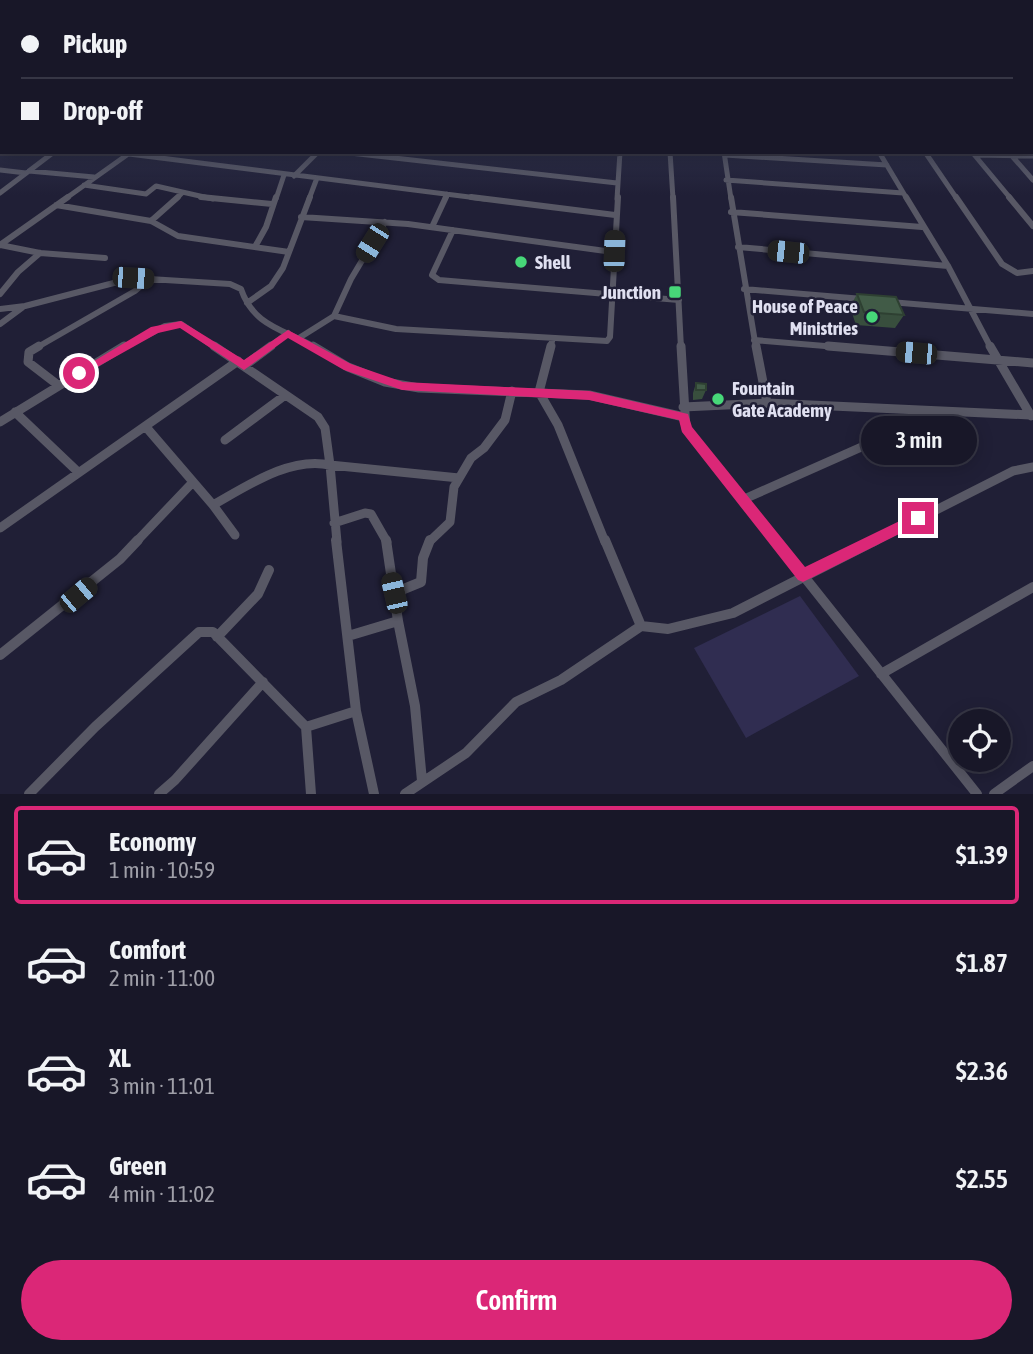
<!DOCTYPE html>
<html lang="en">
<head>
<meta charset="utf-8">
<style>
  body { margin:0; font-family:"Asap Condensed",sans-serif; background:#252434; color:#f1f3f6; height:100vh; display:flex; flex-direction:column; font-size:26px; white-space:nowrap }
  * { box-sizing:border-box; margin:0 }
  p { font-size:23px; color:#9f9fa8 }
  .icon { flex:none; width:38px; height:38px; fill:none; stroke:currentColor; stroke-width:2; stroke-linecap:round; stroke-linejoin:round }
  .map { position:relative; height:794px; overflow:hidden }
  .details { display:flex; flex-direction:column; background:#181728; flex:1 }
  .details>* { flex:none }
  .banner { position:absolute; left:0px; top:0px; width:1034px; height:154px; box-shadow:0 4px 18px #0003,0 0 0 2px #363645; display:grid; align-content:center; height:154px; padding:0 21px; background:#181728 }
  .controls { position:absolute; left:948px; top:709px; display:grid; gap:14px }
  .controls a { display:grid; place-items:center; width:63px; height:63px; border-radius:50%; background:#181728; box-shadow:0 4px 18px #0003,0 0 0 2px #363645; font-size:35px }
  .end { position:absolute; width:32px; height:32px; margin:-16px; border:9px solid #db2777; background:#fff; box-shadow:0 0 0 4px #fff }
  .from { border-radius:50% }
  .bubble { position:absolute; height:49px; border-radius:24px; background:#181728; box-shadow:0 4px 18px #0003,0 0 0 2px #363645; font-size:23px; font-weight:600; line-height:49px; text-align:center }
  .car { position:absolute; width:21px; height:42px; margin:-21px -10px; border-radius:9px; box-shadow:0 0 5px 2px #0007; background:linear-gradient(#222 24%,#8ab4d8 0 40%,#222 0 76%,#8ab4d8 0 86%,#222 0) }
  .banner b { display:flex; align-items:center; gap:24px; height:66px; font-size:26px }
  .banner b+b { border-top:2px solid #363645 }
  .banner i { width:18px; height:18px; background:#f1f3f6 }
  ul { padding:12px 0 0; list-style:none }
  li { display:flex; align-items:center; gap:21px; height:98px; margin:0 14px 10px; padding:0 7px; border:4px solid transparent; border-radius:7px }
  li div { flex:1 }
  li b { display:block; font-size:26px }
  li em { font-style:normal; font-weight:600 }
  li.current { border-color:#db2777 }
  li>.icon { width:63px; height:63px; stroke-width:1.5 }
  .cta { display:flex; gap:14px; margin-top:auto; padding:14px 21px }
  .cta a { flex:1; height:80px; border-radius:42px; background:#db2777; color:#fff; font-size:28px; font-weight:600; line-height:80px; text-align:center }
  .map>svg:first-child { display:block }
  .green { fill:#302d51 }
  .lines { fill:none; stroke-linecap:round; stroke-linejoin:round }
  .street-far3 { stroke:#585865; stroke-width:5 }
  .street-far2 { stroke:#585865; stroke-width:6 }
  .street-far1 { stroke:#585865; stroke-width:9 }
  .street { stroke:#585865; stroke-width:10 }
  .wall { fill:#384e3d }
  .building { fill:#415b47; stroke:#2e4032; stroke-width:2 }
  .route { fill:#db2777 }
  .poi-dot { fill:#47d779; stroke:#201f36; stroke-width:2.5 }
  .labels { text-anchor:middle; stroke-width:5; stroke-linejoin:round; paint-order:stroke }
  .poi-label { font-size:19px; font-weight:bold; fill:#e0e0f1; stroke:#201f36; text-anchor:start }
</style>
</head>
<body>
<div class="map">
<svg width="1033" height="794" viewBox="0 0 1033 794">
  <rect width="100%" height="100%" fill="#201f36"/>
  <path class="green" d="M800,596l59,80 -113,62 -52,-90z"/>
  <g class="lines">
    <path class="street-far3" d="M341,152l276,31
      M606,152l14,2
      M670,152l3,47
      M724,152l7,47
      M879,152l28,47
      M925,152l32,47
      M972,152l39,47
      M129,154l356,45
      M725,155l162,10
      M975,155l58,1
      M1012,156l21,24
      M0,170l26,3
      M29,171l65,6
      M294,176l24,-24
      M726,180l177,13
      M84,185l62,9 10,-8 57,13
      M0,193l54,-41
      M65,199l66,-47
      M176,199l6,-6
      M276,199l8,-24
      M309,199l8,-21
      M445,199l2,-5
      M617,199l3,-47"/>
    <path class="street-far2" d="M201,197l71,7
      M471,197l144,18
      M673,197l8,151
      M731,197l25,151
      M906,197l42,69 43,82
      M956,197l46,67 15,9 16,-2
      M1009,197l24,29
      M56,205l95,16 27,15 111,16
      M731,212l191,15
      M301,217l107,7 205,28
      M151,221l27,-24
      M432,227l14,-30
      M453,230l-21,45 7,5 240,20
      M0,245l68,-48
      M0,245l40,8 65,5
      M256,245l10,-18 10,-30
      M738,247l210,19
      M744,289l119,10
      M0,294l18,-22 22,-19
      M890,302l143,12
      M247,303l24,-17 12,-18 27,-71
      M0,309l25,-3 108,-28 97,6 11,5c13,38 43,40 75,59
      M334,316l62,13 211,12 3,-4 8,-140
      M0,324l23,-17
      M299,338l35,-22 17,-37 34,-57
      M754,340l95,8
      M36,348l99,-57 14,-12
      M122,348l43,-22 16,-2 35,24
      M268,348l20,-15
      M550,348l3,-10"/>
    <path class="street-far1" d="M39,346l-10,6 -1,10 30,23
      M214,346l104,71 7,11 5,37 129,13
      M313,346l35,21 37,15 34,6 170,7 95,22
      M551,346l-12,46 19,33 47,117
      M681,346l5,83 90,113
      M756,346l11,57
      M828,346l205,17
      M990,346l41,70
      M244,366l27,-20
      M683,407l84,-4 263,12
      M15,412l63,60
      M0,422l124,-76
      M146,427l67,78c34,-19 77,-49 117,-40l7,77
      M225,440l59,-44
      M742,500l124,-55
      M213,505l22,30
      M334,523l31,-10 6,1 16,28
      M0,528l238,-167
      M136,542l57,-60
      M429,542l21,-20 4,-35 17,-29 13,-10 21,-28 7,-29
      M873,542l140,-71 20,-4"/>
    <path class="street" d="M336,540l20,171 18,83
      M386,540l12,81 17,85 7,75
      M605,540l36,86
      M775,540l202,254
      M394,593l27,-11 2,-24 7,-18
      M348,636l50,-15
      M217,637l41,-43 11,-24
      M0,655l120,-96 18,-19
      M881,674l152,-87
      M306,727l50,-16
      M29,794l66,-67 104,-95h14l93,95 5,67
      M159,794l16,-14 88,-98
      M405,794l61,-41 50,-51 45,-22 80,-54 27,3 65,-16 143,-73
      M994,794l39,-28"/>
  </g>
  <path class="wall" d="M857,294l47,21 -9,13 -39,-3 -6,-18z
    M696,383l10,7 -4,9 -9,1v-7z"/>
  <path class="building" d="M857,294l39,3 8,18 -40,-3z
    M696,383l10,1v6h-10z"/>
  <linearGradient id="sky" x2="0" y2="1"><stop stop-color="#12111e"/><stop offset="0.43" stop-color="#3c425d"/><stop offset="1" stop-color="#3c425d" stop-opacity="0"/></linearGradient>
  <rect width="1033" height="195" fill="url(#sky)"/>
  <path class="route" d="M181,321l63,39 44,-30 63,34 52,18 186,9 99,23 4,13 113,140 109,-53 4,-2 7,6 -2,4 -120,60 -5,-2 -116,-148 -3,-12 -90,-20 -187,-10 -58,-20 -56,-32 -44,32 -64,-42 -22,5 -75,42h-8l-1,-2 77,-46z"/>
  <g class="poi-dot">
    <circle cx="521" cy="262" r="7"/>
    <rect x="668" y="285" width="14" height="14" rx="3.5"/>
    <circle cx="872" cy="317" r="7"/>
    <circle cx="718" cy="399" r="7"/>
  </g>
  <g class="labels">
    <g class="poi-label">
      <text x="535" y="269">Shell</text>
      <text x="661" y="299" text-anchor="end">Junction</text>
      <text x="858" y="313" text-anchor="end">House of Peace<tspan x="858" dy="22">Ministries</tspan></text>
      <text x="732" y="395">Fountain<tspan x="732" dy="22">Gate Academy</tspan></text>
    </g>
  </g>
</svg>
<div class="controls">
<a><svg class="icon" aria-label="locate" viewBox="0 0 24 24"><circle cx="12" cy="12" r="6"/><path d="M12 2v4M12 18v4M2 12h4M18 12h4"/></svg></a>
</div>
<i class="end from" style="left:79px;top:373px"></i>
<i class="end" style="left:918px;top:518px"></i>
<div class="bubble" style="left:861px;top:416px;width:116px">3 min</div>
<i class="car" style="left:372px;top:243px;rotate:212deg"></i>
<i class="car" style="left:614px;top:251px;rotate:2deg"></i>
<i class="car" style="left:788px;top:252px;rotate:276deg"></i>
<i class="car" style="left:133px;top:278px;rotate:93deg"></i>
<i class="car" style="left:916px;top:353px;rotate:275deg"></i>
<i class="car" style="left:394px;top:593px;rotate:347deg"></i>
<i class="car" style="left:78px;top:595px;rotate:50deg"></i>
<div class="banner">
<b><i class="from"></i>Pickup</b>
<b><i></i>Drop-off</b>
</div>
</div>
<section class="details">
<ul>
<li class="current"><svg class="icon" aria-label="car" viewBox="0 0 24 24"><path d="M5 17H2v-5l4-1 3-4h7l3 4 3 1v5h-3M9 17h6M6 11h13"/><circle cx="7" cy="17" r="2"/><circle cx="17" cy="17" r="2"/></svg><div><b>Economy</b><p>1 min · 10:59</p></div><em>$1.39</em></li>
<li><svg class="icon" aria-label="car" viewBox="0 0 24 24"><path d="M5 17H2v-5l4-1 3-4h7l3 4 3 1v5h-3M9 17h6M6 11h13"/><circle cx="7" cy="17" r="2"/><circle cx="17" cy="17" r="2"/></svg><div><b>Comfort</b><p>2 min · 11:00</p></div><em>$1.87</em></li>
<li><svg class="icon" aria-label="car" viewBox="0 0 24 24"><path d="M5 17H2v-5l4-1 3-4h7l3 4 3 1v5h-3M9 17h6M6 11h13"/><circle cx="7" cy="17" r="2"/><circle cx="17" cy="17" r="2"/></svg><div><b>XL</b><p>3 min · 11:01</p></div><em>$2.36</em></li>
<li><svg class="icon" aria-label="car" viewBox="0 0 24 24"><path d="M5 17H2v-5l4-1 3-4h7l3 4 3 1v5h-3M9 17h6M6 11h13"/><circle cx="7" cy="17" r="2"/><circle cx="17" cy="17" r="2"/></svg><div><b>Green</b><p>4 min · 11:02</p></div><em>$2.55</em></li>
</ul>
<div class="cta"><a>Confirm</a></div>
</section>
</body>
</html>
